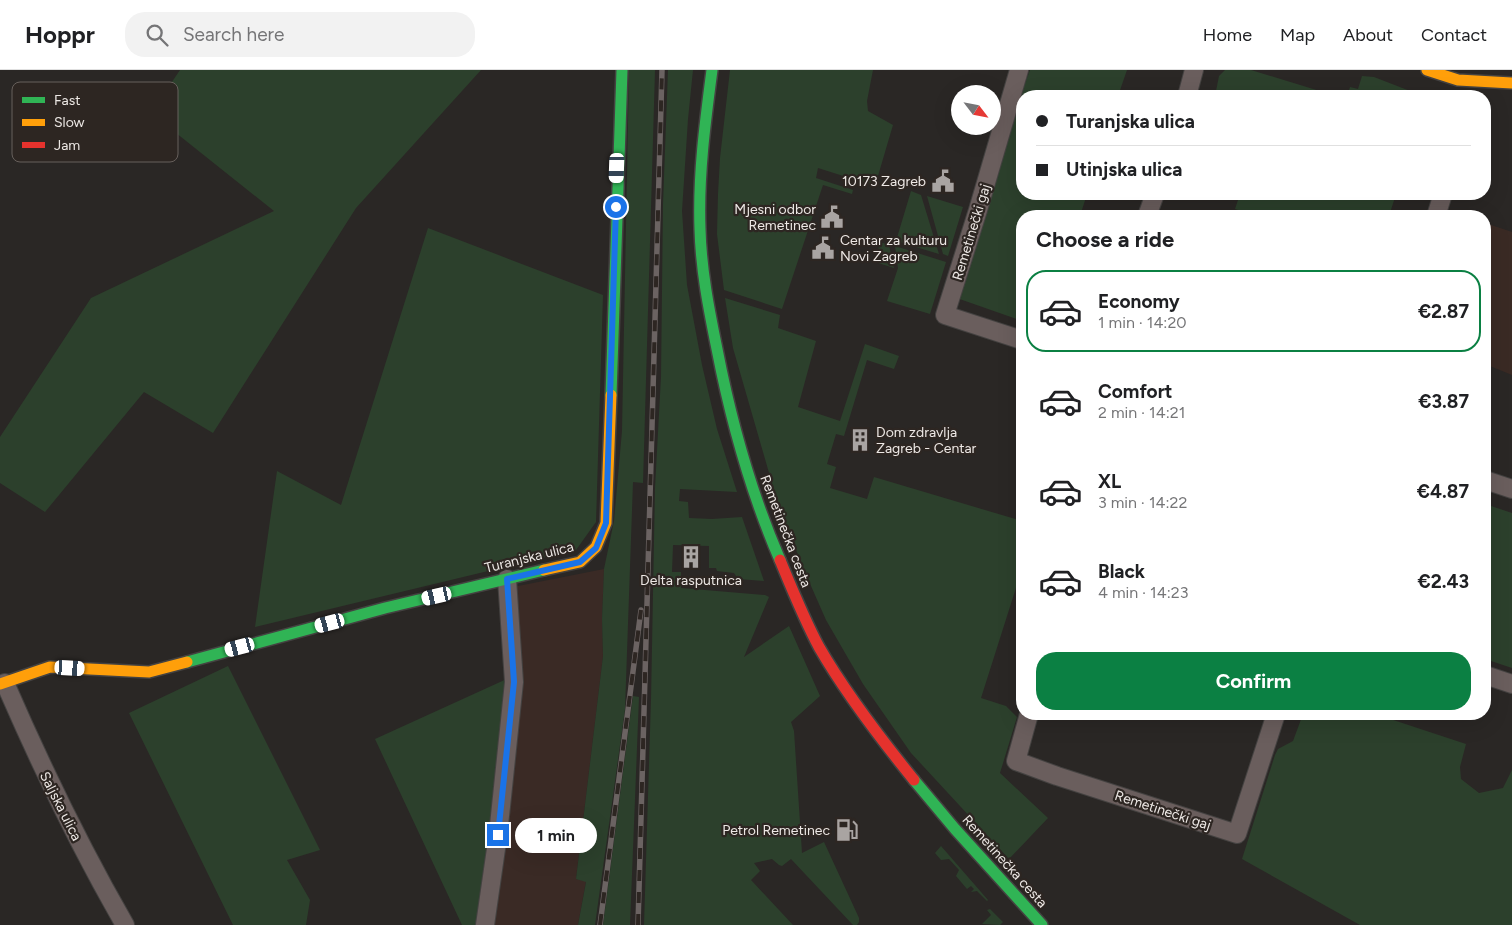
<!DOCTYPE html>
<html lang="en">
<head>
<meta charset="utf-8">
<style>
  body { margin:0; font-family:Figtree,sans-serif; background:#f2f2f2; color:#202124; height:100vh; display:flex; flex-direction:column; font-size:19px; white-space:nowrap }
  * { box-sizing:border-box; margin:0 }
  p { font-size:16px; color:#757577 }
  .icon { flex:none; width:28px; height:28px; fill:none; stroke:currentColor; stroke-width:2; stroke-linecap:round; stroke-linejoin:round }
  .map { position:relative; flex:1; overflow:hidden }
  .details { position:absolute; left:1016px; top:140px; width:475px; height:510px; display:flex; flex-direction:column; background:#fff; border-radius:20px; box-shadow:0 5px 20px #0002 }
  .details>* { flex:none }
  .top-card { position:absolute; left:1016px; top:20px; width:475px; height:110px; border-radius:20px; box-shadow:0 5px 20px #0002; display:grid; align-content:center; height:110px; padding:0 20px; background:#fff }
  .needle { width:32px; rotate:122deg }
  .buttons { position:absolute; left:951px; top:15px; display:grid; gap:10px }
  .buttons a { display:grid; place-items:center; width:50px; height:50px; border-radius:50%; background:#fff; box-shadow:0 5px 20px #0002; font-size:25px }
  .end { position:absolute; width:22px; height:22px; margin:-11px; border:6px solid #1a73e8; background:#fff; box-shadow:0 0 0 2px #fff }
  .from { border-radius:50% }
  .bubble { position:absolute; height:35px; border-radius:18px; background:#fff; box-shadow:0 5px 20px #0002; font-size:16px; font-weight:700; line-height:35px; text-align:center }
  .car { position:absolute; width:15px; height:30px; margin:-15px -8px; border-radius:6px; box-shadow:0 0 4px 1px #0007; background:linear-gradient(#fff 24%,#345 0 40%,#fff 0 76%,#345 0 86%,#fff 0) }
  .top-card b { display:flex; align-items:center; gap:18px; height:48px; font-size:19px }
  .top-card b+b { border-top:1px solid #e0e0e0 }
  .top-card i { width:12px; height:12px; background:#202124 }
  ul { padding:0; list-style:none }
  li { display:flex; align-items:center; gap:15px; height:82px; margin:0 10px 8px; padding:0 10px; border:2px solid transparent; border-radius:20px }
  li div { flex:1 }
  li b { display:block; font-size:19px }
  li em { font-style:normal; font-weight:700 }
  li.active { border-color:#0b8043 }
  li>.icon { width:45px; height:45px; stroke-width:1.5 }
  h2 { padding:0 20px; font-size:22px; line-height:60px }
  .button { display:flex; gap:10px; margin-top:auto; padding:10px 20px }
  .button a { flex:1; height:58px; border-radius:20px; background:#0b8043; color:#fff; font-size:20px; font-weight:700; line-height:58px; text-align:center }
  header { display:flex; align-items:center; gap:30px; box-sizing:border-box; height:70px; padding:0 25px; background:#fff; border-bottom:1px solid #e0e0e0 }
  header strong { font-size:24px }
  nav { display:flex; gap:28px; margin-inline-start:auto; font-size:18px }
  .search { width:350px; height:45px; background:#f2f2f2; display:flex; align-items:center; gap:12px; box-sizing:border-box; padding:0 18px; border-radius:20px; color:#757577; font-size:19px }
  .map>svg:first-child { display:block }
  .industrial { fill:#3a2a25 }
  .education { fill:#3a2a24 }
  .green { fill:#2c402c }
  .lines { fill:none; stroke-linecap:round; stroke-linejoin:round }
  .street-casing { stroke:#444241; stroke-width:20 }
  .fast-casing { stroke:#444241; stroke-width:14 }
  .slow-casing { stroke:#444241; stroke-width:14 }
  .jam-casing { stroke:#444241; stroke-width:14 }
  .street { stroke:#6a5e5d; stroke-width:18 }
  .fast { stroke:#30b455; stroke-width:11 }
  .slow { stroke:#ff9f0a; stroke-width:11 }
  .jam { stroke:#e5322d; stroke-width:11 }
  .rail-casing { stroke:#6b6362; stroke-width:5.5 }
  .rail { stroke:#2d2622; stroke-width:4; stroke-dasharray:11; stroke-linecap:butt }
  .route { stroke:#1a73e8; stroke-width:6 }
  .labels { text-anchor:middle; stroke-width:4.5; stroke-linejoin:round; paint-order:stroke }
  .poi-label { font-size:14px; fill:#ede8e5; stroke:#2d2622; text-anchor:end }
  .street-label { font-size:14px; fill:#ede8e5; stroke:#2d2622 }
  .key { fill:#2d2622; stroke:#67605c; stroke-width:1 }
  .key-label { font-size:14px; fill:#ede8e5 }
</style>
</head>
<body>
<header>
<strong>Hoppr</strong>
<div class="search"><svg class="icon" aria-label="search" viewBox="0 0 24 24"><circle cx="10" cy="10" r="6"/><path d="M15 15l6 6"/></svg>Search here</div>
<nav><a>Home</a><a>Map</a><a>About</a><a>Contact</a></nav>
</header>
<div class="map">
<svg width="1512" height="855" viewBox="0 0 1512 855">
  <rect width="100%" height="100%" fill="#2a2725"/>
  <path class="industrial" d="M604,499l-2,50 1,37 -27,223 10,2 -8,44h-101l34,-248 -8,-88z"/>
  <path class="education" d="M1485,153l27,9v143l-27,-11z"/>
  <path class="green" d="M180,0h301l-125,138 -143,225 -69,-41 -99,120 -45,-29v-46l91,-139 183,-87 -123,-98z
    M629,0h26l-12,413 -10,-1 -8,227 -30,216h-17l8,-43 -10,-3 27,-223 -1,-37 2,-50 10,-48 8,-90z
    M668,0h25l-5,49 -6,92 5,74 15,80 15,64 20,63 -57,-3 -1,12 9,1 1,16 23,1 30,-2 22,64 -26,-2 -4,-6 -17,-2 -1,-3h-7v-22l-36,-1 -1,27h9v16l84,7 4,2 -25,60 45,-31 31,70 -29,26 3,9 8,122 22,-11 35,76v4l-2,3h-4l-62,-66 -9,7 -3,-1 -7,-6 -18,4 6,8 -9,9 42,45h-149l7,-225 4,-212 6,-111 2,-173z
    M730,0h143l-6,31 1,10 25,14 -18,61 -57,-18 -2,10 37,12 -1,4 -29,-9 -41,124 -58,-19 -7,-56 1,-40 2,-36z
    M1030,0h97l-9,26h-96v98h65l-7,22h-58v105l-71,-25 27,-86z
    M1225,0h26l85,26h-121l4,-20z
    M1362,6l12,1 49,19h-76l3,-9 8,2z
    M911,121l10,4 18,59 -43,-13z
    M1240,124h156l-7,22h-131l-23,-7z
    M927,126l36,11 -15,49 -5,-2z
    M428,158l175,67 -7,227 -20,28 -321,77 22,-156 64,34z
    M880,172l9,3 5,23 -19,-6z
    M895,176l51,16 -16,52 -43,-13 11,-33z
    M725,228l55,17 -2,13 38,13 -18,66 42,14 25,-77 34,12 -5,13 -27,-9 -23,76 -8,-2 -9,30 9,3 -6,21 37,11 7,-22 148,44v48l-41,129 25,8 11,11 -17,56 48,45 -39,41 -98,-106 -48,-69 -37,-64 -22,-50 -26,-66 -45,-156z
    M1485,434l27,9v155l-27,-9z
    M228,596l92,184 -33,10 23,40 -4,25h-73l-104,-212z
    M511,607l-17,145 -18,103h-14l-87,-186z
    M633,626l6,1 -9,228h-27z
    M1303,644h72l91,30 -6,23 1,12 18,14 24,-5 9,-18v155h-152l-118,-66 33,-104 3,-6 15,-8z
    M941,776l47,54 -1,1 -10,-10 -6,1 3,-3 -3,-3 -4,3 -11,-13 3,-6 -10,-11 -8,1 -6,-7z
    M990,839l13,13 -3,3 -18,-1 9,-9 -4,-5z"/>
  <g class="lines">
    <defs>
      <path id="street" d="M1019,0l-41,140 -33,105 77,25
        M1187,26l7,-26
        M1147,146l8,-22
        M1436,146l7,-22
        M1485,410l27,9
        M1485,605l27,9
        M5,613c36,83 75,164 120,242
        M1029,644l-13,47 41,15 180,58 39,-120
        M485,855l13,-90 16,-153 -7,-103"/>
      <path id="fast" d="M712,0c-7,53 -14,106 -12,159 1,41 9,81 17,120 14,72 34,144 63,211
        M611,325l11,-325
        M187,592l198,-54 159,-38
        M914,710l41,49 87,96"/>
      <path id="slow" d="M1427,0l31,10 54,3
        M544,500l36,-8 16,-15 10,-24 5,-128
        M0,614l50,-17 99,5 38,-10"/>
      <path id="jam" d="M780,490c12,29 24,59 39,87 27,47 61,91 95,133"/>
    </defs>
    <use href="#street" class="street-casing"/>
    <use href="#fast" class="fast-casing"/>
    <use href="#slow" class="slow-casing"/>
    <use href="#jam" class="jam-casing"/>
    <use href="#street" class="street"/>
    <use href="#fast" class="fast"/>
    <use href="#slow" class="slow"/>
    <use href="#jam" class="jam"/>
    <defs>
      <path id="rail" d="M600,855l41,-315
        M638,855l24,-855"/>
    </defs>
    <use href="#rail" class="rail-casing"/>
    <use href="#rail" class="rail"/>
  </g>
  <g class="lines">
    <path class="route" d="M498,765l16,-153 -7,-103 73,-17 16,-14 10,-25 10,-316"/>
  </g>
  <defs>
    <symbol id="civic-bare" viewBox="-9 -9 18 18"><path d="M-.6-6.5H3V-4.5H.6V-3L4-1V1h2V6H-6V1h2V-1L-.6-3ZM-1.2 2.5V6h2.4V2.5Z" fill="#a9a4a2" stroke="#2d2622" stroke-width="2.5" paint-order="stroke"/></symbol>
    <symbol id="building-bare" viewBox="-9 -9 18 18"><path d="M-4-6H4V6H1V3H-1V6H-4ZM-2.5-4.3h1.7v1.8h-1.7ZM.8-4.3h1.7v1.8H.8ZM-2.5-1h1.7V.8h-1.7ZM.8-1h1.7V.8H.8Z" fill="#a9a4a2" stroke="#2d2622" stroke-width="2.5" paint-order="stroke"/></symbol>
    <symbol id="fuel-bare" viewBox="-9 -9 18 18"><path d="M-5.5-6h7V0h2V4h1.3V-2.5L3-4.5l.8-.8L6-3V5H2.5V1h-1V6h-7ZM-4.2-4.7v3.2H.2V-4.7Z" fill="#a9a4a2" stroke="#2d2622" stroke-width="2.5" paint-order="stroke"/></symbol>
  </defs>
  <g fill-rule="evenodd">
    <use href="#civic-bare" x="927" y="95" width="32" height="32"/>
    <use href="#civic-bare" x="816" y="131" width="32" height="32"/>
    <use href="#civic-bare" x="807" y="162" width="32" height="32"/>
    <use href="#building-bare" x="844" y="354" width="32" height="32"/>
    <use href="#building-bare" x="675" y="471" width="32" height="32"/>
    <use href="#fuel-bare" x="831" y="744" width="32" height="32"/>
  </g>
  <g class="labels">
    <g class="poi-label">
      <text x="926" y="116">10173 Zagreb</text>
      <text x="816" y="144">Mjesni odbor<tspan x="816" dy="16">Remetinec</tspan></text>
      <text x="840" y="175" text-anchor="start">Centar za kulturu<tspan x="840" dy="16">Novi Zagreb</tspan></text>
      <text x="876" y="367" text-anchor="start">Dom zdravlja<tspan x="876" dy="16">Zagreb - Centar</tspan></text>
      <text x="691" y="515" text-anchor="middle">Delta rasputnica</text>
      <text x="830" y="765">Petrol Remetinec</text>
    </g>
    <g class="street-label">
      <text transform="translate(971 162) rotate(-73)" y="5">Remetinečki gaj</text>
      <text transform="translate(786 461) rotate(69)" y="5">Remetinečka cesta</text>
      <text transform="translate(529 487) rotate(-14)" y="5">Turanjska ulica</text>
      <text transform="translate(61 736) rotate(63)" y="5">Saljska ulica</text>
      <text transform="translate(1163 740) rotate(18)" y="5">Remetinečki gaj</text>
      <text transform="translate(1005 791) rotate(48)" y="5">Remetinečka cesta</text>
    </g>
  </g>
  <rect x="12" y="12" width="166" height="80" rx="8" class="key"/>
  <rect x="22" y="27" width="23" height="6" fill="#30b455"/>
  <rect x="22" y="49" width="23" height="7" fill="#ff9f0a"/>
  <rect x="22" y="72" width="23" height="6" fill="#e5322d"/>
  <g class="key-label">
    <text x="54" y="35">Fast</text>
    <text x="54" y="57">Slow</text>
    <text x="54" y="80">Jam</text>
  </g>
</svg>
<div class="buttons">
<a><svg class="needle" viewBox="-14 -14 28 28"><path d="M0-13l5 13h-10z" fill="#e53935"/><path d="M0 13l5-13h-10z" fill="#757577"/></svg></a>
</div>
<i class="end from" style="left:616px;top:137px"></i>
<i class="end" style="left:498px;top:765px"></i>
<div class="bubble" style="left:515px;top:748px;width:82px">1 min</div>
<i class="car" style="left:617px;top:98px;rotate:182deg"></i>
<i class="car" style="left:437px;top:526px;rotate:257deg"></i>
<i class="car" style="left:330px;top:553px;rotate:255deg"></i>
<i class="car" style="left:240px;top:577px;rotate:255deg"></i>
<i class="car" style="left:70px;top:598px;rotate:93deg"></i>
<div class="top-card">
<b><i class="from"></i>Turanjska ulica</b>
<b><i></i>Utinjska ulica</b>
</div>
<section class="details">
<h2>Choose a ride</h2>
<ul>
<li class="active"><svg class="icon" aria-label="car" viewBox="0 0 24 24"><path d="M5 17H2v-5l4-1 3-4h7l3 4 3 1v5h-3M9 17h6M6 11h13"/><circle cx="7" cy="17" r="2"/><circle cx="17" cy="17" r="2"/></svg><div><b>Economy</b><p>1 min · 14:20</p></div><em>€2.87</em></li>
<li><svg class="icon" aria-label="car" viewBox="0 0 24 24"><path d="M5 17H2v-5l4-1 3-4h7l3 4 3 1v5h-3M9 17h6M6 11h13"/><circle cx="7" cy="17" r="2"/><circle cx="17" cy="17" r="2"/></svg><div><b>Comfort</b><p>2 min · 14:21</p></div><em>€3.87</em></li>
<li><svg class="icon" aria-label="car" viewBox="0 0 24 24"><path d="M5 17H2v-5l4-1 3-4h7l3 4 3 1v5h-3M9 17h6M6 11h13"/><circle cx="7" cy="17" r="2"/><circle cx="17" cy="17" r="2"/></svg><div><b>XL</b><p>3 min · 14:22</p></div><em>€4.87</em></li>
<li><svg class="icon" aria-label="car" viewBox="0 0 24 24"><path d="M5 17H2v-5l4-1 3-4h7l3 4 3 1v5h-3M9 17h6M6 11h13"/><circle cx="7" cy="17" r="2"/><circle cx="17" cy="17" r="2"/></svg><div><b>Black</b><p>4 min · 14:23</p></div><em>€2.43</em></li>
</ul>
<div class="button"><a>Confirm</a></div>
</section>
</div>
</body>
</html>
